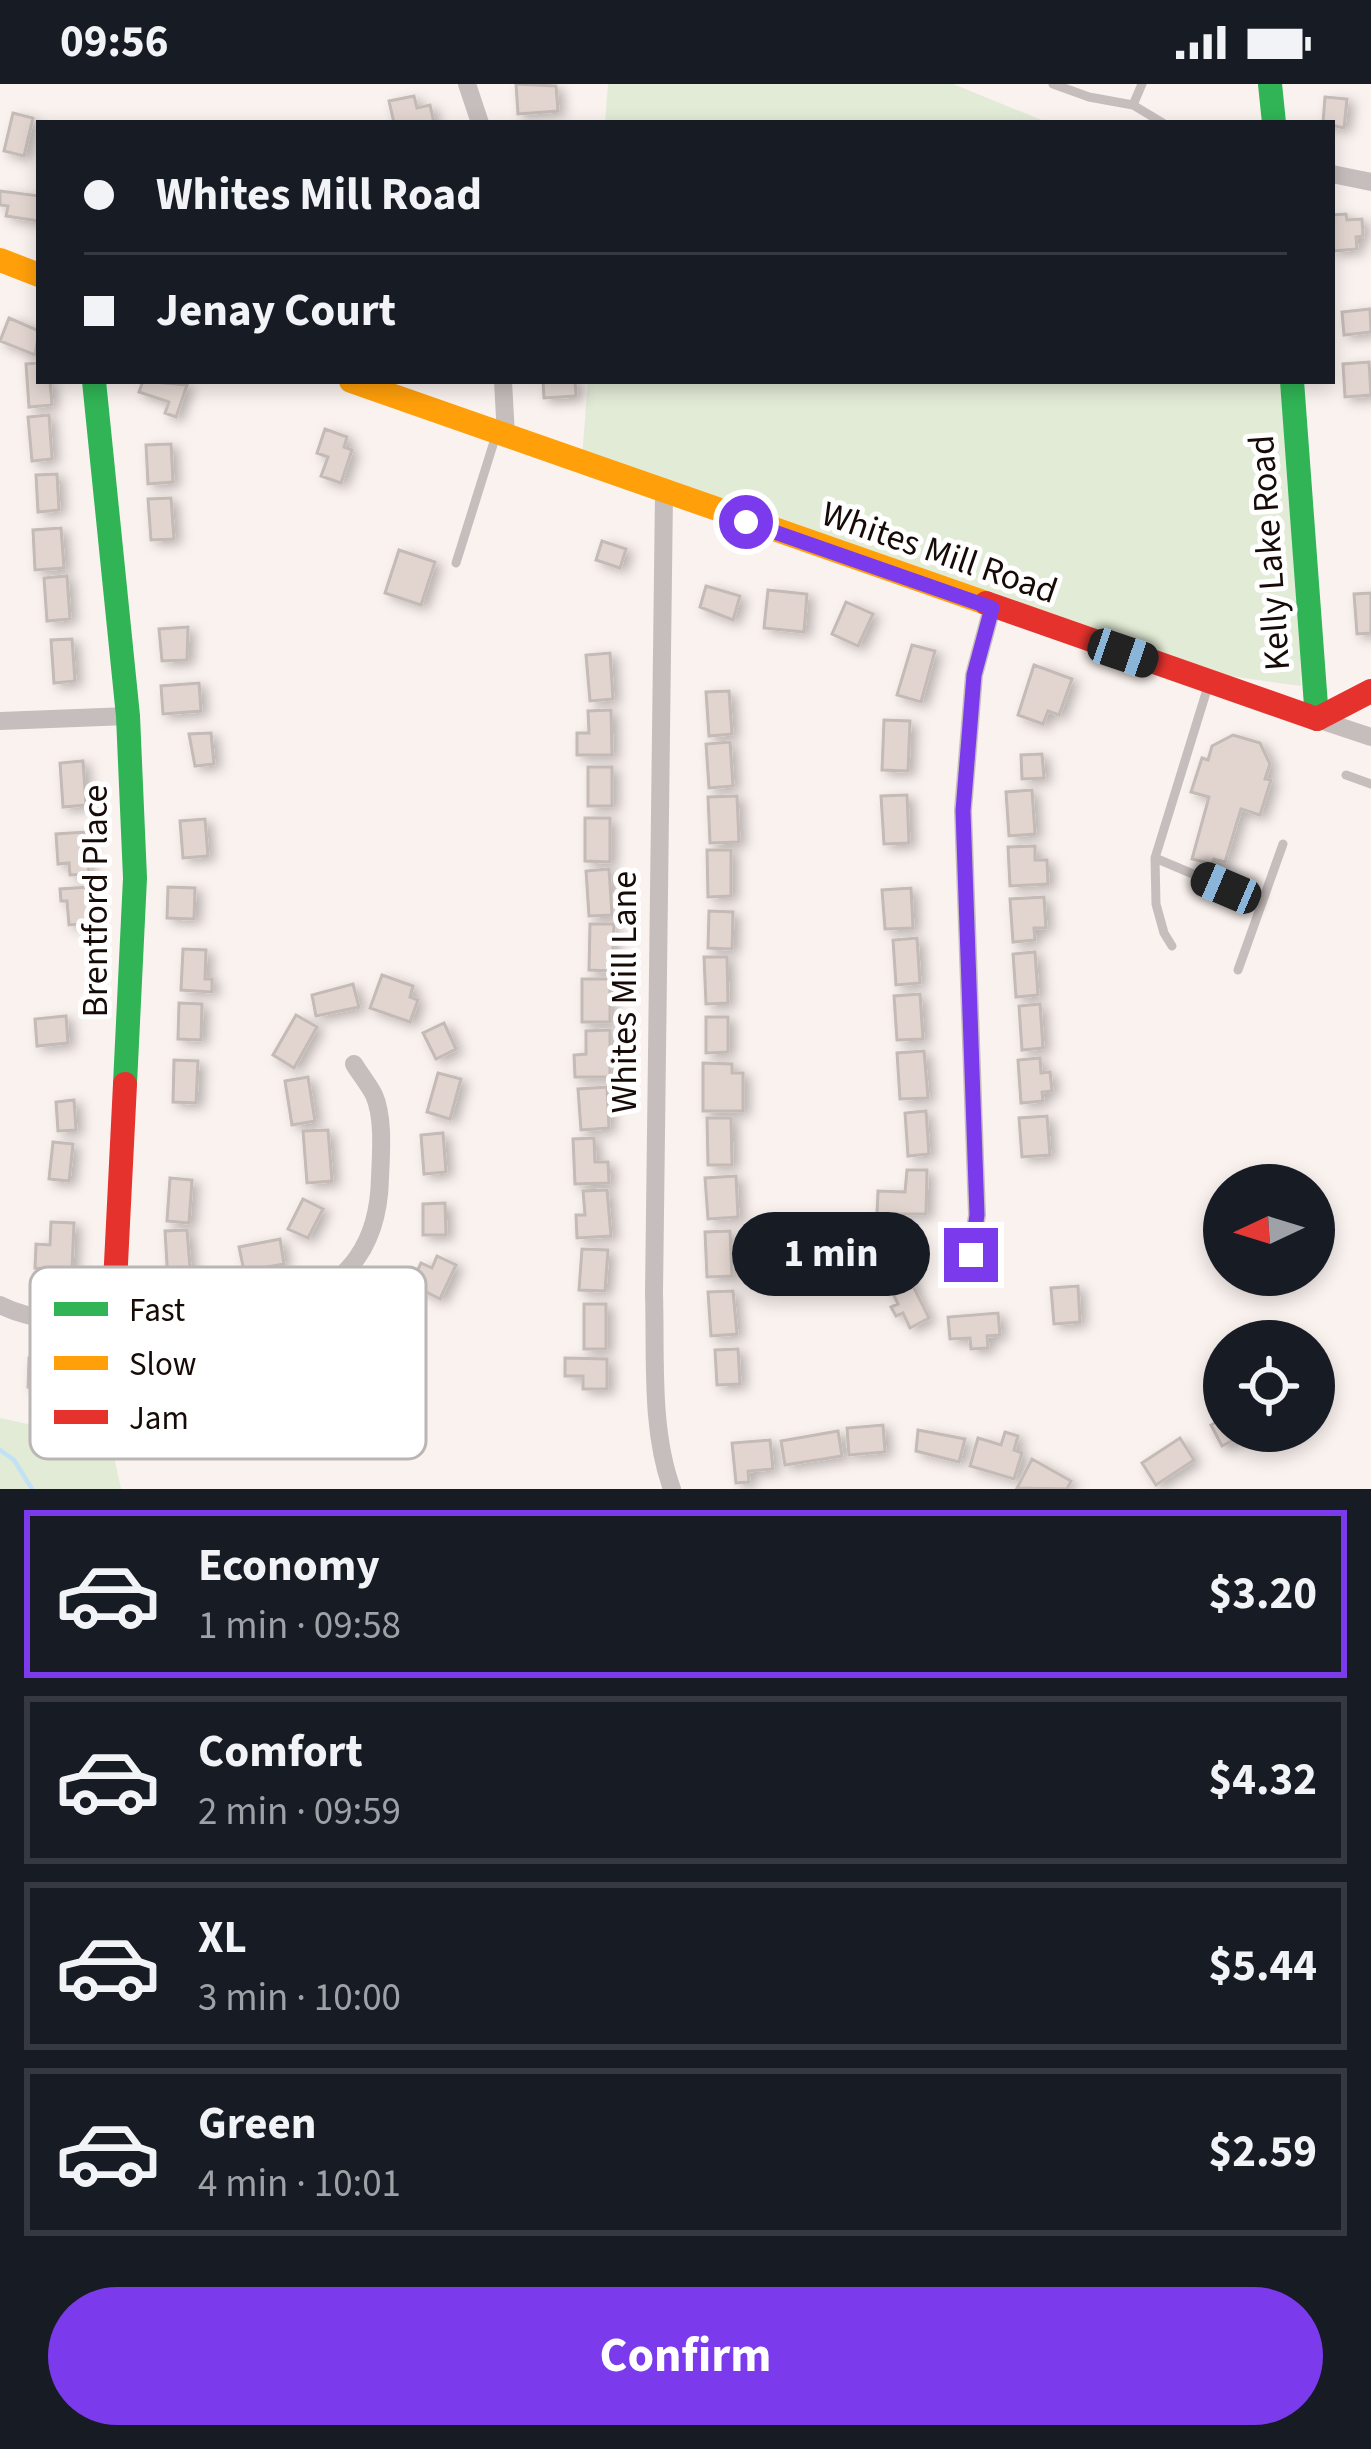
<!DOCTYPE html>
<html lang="en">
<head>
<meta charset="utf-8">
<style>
  body { margin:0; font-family:"Source Sans 3",sans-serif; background:#242831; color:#f1f3f6; height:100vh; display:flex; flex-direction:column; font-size:45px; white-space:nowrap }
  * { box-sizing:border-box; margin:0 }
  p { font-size:39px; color:#9ea1a6 }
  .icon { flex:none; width:66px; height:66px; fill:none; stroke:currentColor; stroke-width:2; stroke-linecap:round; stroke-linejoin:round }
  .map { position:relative; height:1405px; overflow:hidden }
  .details { display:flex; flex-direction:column; background:#171b24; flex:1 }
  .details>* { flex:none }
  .top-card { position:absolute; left:36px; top:36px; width:1299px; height:264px; border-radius:0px; box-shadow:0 6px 18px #0003; display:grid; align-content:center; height:264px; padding:0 48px; background:#171b24 }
  .needle { width:78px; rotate:266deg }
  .tools { position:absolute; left:1203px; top:1080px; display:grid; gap:24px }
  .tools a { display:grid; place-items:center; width:132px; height:132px; border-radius:50%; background:#171b24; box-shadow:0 6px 18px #0003; font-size:60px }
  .end { position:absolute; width:54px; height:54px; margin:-27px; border:15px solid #7c3aed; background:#fff; box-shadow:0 0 0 6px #fff }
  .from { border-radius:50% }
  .bubble { position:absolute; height:84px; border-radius:42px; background:#171b24; box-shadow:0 6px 18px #0003; font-size:39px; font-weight:700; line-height:84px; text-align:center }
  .car { position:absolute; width:36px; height:72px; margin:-36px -18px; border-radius:15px; box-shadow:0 0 9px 3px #0007; background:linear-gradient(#222 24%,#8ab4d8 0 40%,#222 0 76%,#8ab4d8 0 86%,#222 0) }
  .top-card b { display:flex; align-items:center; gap:42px; height:114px; font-size:45px }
  .top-card b+b { border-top:3px solid #363941 }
  .top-card i { width:30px; height:30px; background:#f1f3f6 }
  ul { padding:21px 0 0; list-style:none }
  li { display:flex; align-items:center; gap:36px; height:168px; margin:0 24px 18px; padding:0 24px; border:6px solid #363941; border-radius:0px }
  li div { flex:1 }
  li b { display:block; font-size:45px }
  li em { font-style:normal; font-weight:700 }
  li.on { border-color:#7c3aed }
  li>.icon { width:108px; height:108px; stroke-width:1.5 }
  .button { display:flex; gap:24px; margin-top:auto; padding:24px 48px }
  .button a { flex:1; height:138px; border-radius:72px; background:#7c3aed; color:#fff; font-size:48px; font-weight:700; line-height:138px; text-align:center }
  .status { display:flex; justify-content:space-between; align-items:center; height:84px; padding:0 60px; background:#171b24; direction:ltr }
  .status svg { height:33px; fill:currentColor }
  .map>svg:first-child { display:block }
  .green { fill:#e2ebd6 }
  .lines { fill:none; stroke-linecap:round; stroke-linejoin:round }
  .stream { stroke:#c1e1f4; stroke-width:4.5 }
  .building { fill:#e2d5d0; stroke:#c4bab6; stroke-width:3; filter:url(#shadow) }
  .lane { stroke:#c6bebc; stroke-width:9 }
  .street { stroke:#c6bebc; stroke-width:18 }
  .fast { stroke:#30b455; stroke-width:24 }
  .slow { stroke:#ff9f0a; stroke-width:24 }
  .jam { stroke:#e5322d; stroke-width:24 }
  .route { stroke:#7c3aed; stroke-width:15 }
  .labels { text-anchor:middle; stroke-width:10; stroke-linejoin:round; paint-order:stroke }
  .street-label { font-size:36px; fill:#170b07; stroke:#fff }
  .key { fill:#fff; stroke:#b9b6b5; stroke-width:3 }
  .key-label { font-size:33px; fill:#170b07 }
</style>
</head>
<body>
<div class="status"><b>09:56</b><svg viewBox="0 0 49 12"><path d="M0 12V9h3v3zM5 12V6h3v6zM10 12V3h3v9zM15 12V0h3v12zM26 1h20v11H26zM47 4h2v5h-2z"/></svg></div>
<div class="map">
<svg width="1371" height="1405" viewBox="0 0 1371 1405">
  <defs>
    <filter id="shadow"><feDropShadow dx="6" dy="4" stdDeviation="6" flood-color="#0004"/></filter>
  </defs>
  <rect width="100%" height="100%" fill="#faf2ef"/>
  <path class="green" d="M608,0h345l96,39h-444z
    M588,297h704l9,305 -159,-22 -561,-194z
    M0,1334l111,24 10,47h-121z"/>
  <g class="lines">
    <path class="stream" d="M0,1366l14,10 18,29"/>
  </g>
  <path class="building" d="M516,0l40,2 2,25 -40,3z
    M414,12l3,12 13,-3 4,18h-40l-5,-22z
    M1325,13l22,2 -3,29 -21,-5z
    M13,29l20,5 -9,38 -20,-5z
    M0,107l39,5v25l-33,-5 2,-10 -8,-1z
    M1346,130l1,6 15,-1 1,17 -7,1 1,12 -24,2 -1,-36z
    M1370,225l1,23 -27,3 -2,-23z
    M9,234l30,13 -4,24 -35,-14z
    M1369,278l2,33 -26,2 -2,-33z
    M39,279v18h11l2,24 -23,2 -3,-43z
    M143,297l44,4 -11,32 -11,-4 4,-11 -30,-10z
    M543,297h32l1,15 -32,2z
    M49,331l3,44 -20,2 -4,-44z
    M325,345l22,8 -3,10 8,3 -11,33 -20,-7 7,-19 -11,-4z
    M171,360l2,38 -25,2 -2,-39z
    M57,390l2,36 -21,2 -2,-37z
    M171,414l3,41 -23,1 -3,-41z
    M61,444l3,40 -29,2 -2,-40z
    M602,457l24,8 -6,19 -24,-8z
    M399,466l36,12 -14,43 -36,-12z
    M67,492l3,43 -23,2 -3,-43z
    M706,502l34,10 -7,24 -33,-13z
    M768,506l39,4 -3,38 -40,-4z
    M1371,509v40l-14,1 -3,-40z
    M846,518l27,12 -15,32 -26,-12z
    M188,543l-1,33 -25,1 -3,-32z
    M72,555l3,42 -21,2 -3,-43z
    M912,561l23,6 -14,51 -24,-7z
    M610,569l3,46 -23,2 -4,-46z
    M1034,581l38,14 -13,36 -11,-4 -5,13 -25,-9z
    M199,599l2,28 -38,3 -2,-28z
    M729,607l3,43 -23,2 -3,-44z
    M611,626l1,45h-35v-22h12l-1,-22z
    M884,636l26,1 -2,50 -26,-1z
    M211,649l3,31 -19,2 -6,-32z
    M1233,651l27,8 10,21 -5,15 6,1 -11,35 -19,-6 -16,53 -11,-3 -2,5 -20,-5 17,-62 -18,-5 11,-34 6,2 4,-14z
    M730,658l3,44 -24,2 -3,-44z
    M1042,670l2,24 -22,1 -1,-24z
    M83,677l3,44 -23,2 -3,-44z
    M588,683h24v39h-24z
    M1032,706l3,44 -26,2 -3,-44z
    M907,711l2,48 -25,1 -3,-48z
    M737,712l2,46 -29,1 -2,-46z
    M585,734h25v44l-25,-1z
    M205,735l3,37 -25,2 -3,-37z
    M86,748l3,42 -19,1 -1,-12 -11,1 -2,-30z
    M1035,762v14h12l1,24 -38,2 -2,-39z
    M707,766h24v46l-23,1z
    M609,785l3,46 -23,1 -3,-45z
    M89,803l3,36 -23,2 -2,-24h-6l-1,-12z
    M168,803l27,1 -1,31 -27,-1z
    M911,804l2,40 -28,1 -3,-39z
    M1044,813l2,31h-12l1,12 -22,2 -3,-43z
    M709,827l24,1 -1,37 -24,-1z
    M590,840h24l-2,47 -23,-1z
    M917,854l3,45 -24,2 -3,-45z
    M183,865l23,1 -1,29h7v13l-31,-2z
    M1035,868l3,43 -22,2 -3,-43z
    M704,873h23l1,46 -22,1z
    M382,891l31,11 -3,11 8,3 -8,22 -40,-14z
    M582,895h28v43h-28z
    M353,900l6,23 -43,9 -4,-21z
    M920,910l3,45 -26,1 -3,-44z
    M179,919l23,1 -1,36 -23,-1z
    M1040,920l3,44 -21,2 -3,-44z
    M296,931l21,12 -23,41 -21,-13z
    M66,932l2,27 -31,3 -2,-27z
    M706,933h22v35l-22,1z
    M444,939l12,26 -20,10 -13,-26z
    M610,946v47h-35l-1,-22 12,-1v-23z
    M924,967l4,47 -28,1 -3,-46z
    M1040,974l1,15 9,-1 2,19 -10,1 1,9 -22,2 -3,-43z
    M174,976l24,1 -2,42 -23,-1z
    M703,979l29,1v9h11v38h-40z
    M438,989l23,6 -11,40 -23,-7z
    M308,993l7,44 -23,4 -7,-44z
    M607,1003l2,41 -28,2 -3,-41z
    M74,1016l2,30 -18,1 -2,-29z
    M926,1027l3,43 -21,2 -3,-43z
    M1047,1032l3,39 -28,2 -3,-39z
    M707,1034h24l1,47h-24z
    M328,1046l4,51 -25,2 -4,-52z
    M443,1049l3,39 -22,2 -3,-39z
    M594,1054l1,24h13l1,21 -34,1 -2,-45z
    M53,1058l20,2 -4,37 -20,-2z
    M907,1086h20l-1,44h-49l1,-23 27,1z
    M736,1092l2,41 -30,2 -3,-41z
    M170,1094l22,2 -3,43 -22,-2z
    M607,1106l4,46 -34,2 -1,-23h9l-2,-24z
    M303,1115l20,10 -15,29 -20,-9z
    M445,1119l1,32h-23v-31z
    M51,1138l23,1 -2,47 -37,-2 1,-24 14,1z
    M898,1139l3,44 -21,1 -3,-43z
    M187,1146l4,50 -23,1 -3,-50z
    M730,1147l2,45 -25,1 -2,-45z
    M280,1155l4,25 -40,7 -5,-24z
    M582,1165l26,1 -3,41 -26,-1z
    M437,1172l19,9 -16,34 -29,-15 10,-21 11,5z
    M907,1190l22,44 -19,10 -7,-15 -7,3 -5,-9 7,-3 -10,-21z
    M1078,1202l2,36 -26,2 -3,-36z
    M733,1207l4,43 -26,2 -3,-44z
    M584,1220h22v45h-22z
    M998,1229l2,22 -13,1 1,12 -17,1 -1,-11 -20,1 -2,-22z
    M738,1265l2,35 -23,1 -2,-35z
    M29,1274l42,3 -2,29 -41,-3z
    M565,1274l42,1v30h-24v-13h-18z
    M1224,1334v13h26l-28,15 -11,-21z
    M883,1341l2,27 -36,3 -2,-27z
    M918,1346l47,9 -6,23 -43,-11z
    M838,1347l4,25 -57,9 -4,-24z
    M1005,1348l13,4 -4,14 8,3 -8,26 -44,-13 8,-28 23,7z
    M1180,1354l14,22 -38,25 -14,-22z
    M770,1356l3,29 -25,2 1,11 -13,1 -4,-40z
    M1032,1375l39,22 -4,8 -50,-1z"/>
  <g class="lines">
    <path class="lane" d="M1053,0l36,13 44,8 30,18
      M1133,21l9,-21
      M456,479l41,-131
      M1346,691l25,9
      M1155,774l107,45
      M1172,862l-8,-13 -8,-29 -1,-46 54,-175
      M1238,886l45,-126"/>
    <path class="street" d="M467,0l13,39
      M1332,90l39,8
      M503,297l3,55
      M664,409l-10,800c2,63 -4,136 18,196
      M1317,635l54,18
      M0,637l128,-5
      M971,1171l6,-40 -14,-405 11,-135 18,-67
      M0,1221c41,21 92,16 136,15 107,-2 241,0 244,-142 1,-24 4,-61 -6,-83 -5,-10 -14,-21 -20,-31"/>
    <path class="fast" d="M1270,0l4,39
      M94,297l34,335 7,162 -10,206
      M1292,297l25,338"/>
    <path class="slow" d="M0,176l39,15
      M351,297l635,222"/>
    <path class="jam" d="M986,519l331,116
      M1317,635l54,-28
      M108,1339l17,-339"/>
  </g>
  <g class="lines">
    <path class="route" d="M746,438l246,86 -18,67 -11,136 14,404 -6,40"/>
  </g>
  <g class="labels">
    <g class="street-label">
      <text transform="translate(940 467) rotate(19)" y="13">Whites Mill Road</text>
      <text transform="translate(1268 469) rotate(-94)" y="13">Kelly Lake Road</text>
      <text transform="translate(94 817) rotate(-90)" y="13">Brentford Place</text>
      <text transform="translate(623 908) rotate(-90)" y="13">Whites Mill Lane</text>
    </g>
  </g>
  <rect x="30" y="1183" width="396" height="192" rx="18" class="key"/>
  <rect x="54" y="1218" width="54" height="14" fill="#30b455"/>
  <rect x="54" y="1272" width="54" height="14" fill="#ff9f0a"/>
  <rect x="54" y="1326" width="54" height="14" fill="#e5322d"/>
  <g class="key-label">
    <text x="129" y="1237">Fast</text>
    <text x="129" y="1291">Slow</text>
    <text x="129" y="1345">Jam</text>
  </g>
</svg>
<div class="tools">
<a><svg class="needle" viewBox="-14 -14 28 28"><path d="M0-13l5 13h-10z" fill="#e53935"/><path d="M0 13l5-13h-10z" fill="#9ea1a6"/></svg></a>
<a><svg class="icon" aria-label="locate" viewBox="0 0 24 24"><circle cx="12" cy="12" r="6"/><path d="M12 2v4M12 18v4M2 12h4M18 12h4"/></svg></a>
</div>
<i class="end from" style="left:746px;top:438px"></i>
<i class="end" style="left:971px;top:1171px"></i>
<div class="bubble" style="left:732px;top:1128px;width:198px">1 min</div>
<i class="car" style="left:1123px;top:569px;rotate:109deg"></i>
<i class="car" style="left:1226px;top:804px;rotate:293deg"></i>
<div class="top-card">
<b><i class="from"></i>Whites Mill Road</b>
<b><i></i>Jenay Court</b>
</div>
</div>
<section class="details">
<ul>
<li class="on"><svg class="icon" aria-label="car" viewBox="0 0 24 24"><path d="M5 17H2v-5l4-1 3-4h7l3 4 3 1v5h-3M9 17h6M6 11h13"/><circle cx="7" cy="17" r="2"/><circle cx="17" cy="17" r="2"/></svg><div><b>Economy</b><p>1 min · 09:58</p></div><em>$3.20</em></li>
<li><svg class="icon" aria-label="car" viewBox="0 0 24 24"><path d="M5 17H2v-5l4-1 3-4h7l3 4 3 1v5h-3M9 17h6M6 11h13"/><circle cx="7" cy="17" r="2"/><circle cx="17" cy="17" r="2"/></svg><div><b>Comfort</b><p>2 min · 09:59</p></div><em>$4.32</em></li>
<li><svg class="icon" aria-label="car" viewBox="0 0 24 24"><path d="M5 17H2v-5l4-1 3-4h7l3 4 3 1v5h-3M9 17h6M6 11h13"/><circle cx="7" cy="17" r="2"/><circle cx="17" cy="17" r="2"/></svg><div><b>XL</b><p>3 min · 10:00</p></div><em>$5.44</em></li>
<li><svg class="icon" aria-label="car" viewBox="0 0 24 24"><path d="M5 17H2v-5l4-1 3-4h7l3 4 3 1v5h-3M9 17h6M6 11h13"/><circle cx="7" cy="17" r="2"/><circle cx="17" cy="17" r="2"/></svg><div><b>Green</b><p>4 min · 10:01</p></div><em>$2.59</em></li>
</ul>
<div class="button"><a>Confirm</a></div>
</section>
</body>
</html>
